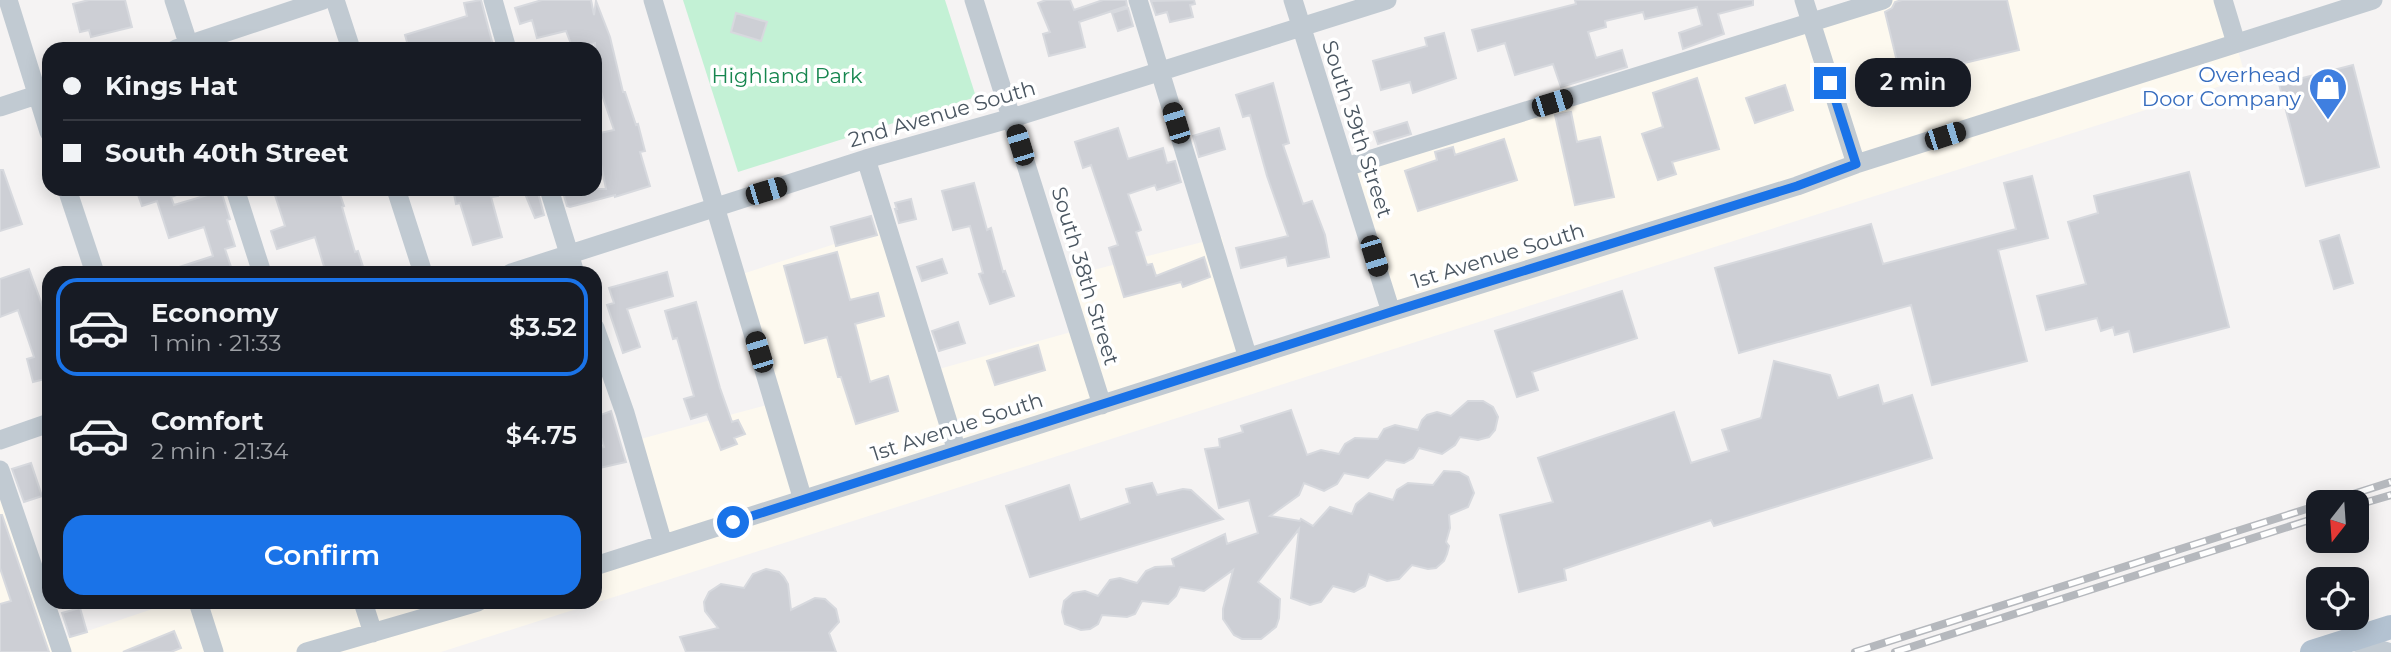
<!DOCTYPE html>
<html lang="en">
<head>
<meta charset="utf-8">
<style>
  body { margin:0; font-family:Montserrat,sans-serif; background:#20242c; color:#f1f3f6; height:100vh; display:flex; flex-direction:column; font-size:26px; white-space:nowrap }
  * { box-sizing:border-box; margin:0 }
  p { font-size:23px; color:#9ea1a6 }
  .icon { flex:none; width:38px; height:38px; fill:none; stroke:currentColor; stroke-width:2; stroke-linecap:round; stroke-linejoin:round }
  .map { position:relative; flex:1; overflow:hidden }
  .panel { position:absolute; left:42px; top:266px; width:560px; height:343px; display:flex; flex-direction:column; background:#171b24; border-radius:21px; box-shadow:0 4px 18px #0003 }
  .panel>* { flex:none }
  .guide { position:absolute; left:42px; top:42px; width:560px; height:154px; border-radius:21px; box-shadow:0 4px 18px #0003; display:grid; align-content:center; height:154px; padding:0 21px; background:#171b24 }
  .needle { width:46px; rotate:197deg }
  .fabs { position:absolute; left:2306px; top:490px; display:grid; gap:14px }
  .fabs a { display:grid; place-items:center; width:63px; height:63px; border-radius:14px; background:#171b24; box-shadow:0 4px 18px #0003; font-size:35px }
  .end { position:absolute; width:32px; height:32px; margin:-16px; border:9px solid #1a73e8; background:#fff; box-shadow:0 0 0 4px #fff }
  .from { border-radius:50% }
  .bubble { position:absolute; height:49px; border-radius:21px; background:#171b24; box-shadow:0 4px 18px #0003; font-size:23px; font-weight:600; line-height:49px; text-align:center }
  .car { position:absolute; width:21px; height:42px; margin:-21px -10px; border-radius:9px; box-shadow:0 0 5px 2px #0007; background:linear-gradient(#222 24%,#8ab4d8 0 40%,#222 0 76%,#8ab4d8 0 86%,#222 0) }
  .guide b { display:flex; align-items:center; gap:24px; height:66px; font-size:26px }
  .guide b+b { border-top:2px solid #363941 }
  .guide i { width:18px; height:18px; background:#f1f3f6 }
  ul { padding:12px 0 0; list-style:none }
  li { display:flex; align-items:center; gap:21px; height:98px; margin:0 14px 10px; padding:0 7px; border:4px solid transparent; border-radius:21px }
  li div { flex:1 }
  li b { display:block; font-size:26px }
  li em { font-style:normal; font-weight:600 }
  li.selected { border-color:#1a73e8 }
  li>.icon { width:63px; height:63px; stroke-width:1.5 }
  .primary-button { display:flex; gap:14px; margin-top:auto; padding:14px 21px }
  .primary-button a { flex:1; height:80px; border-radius:21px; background:#1a73e8; color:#fff; font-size:28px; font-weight:600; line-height:80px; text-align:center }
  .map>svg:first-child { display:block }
  .commercial { fill:#fdf9ef }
  .green { fill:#c3f1d5 }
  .building { fill:#cdcfd5; stroke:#d7d9de; stroke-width:2 }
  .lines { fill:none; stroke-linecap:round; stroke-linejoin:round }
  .minor { stroke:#c1cad2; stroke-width:19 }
  .major { stroke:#b3c2d1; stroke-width:24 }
  .rail-casing { stroke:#b5b8bd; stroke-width:8 }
  .rail { stroke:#fff; stroke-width:5; stroke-dasharray:16; stroke-linecap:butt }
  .route { stroke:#1a73e8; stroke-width:9 }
  .labels { text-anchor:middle; stroke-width:7; stroke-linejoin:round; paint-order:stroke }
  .shop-label { font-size:21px; fill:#366cbe; stroke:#fff; text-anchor:end }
  .park-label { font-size:21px; fill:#17864f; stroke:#fff }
  .street-label { font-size:21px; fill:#4a5661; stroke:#fff }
</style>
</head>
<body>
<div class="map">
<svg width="2391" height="652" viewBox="0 0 2391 652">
  <rect width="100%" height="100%" fill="#f5f3f3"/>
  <path class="commercial" d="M1878,0h345l23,78 -1805,574h-441v-182l58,171 115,-39h422v-36l68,-22 -30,-103 141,-38 -38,-127 151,-49 45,144 146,-41 -16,-52 160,-41 26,121 143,-46 -45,-145z"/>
  <path class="green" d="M683,0h262l31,97 -238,75z"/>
  <path class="building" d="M89,0h36l7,27 -41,10 -2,-7 -9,2 -7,-28z
    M481,0l13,49h-30l-2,-6 -21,6h-32l-4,-14 62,-19 -3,-13z
    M542,0h49l3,15 2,-14 14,36 13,55h2l11,33 2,-1 7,27 -5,1 10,34 -35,11v-2l-45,12 -3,-1 -5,-17h44l-11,-55 19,-4 -16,-47 -3,1v-41l-22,6 -7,-18 -29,7 -5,-18 -12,4 -5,-16z
    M1046,0h24l4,10 29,-10h23l1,6 -48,16 6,25 -36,9 -6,-22 7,-2 -12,-29z
    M1194,0l1,4 -5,1 3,12 -23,5 -3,-10 -11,3 -5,-14z
    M1575,0h178v5l-35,9 6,20 -41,15 -4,-16 23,-8 -5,-18 -52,12 -2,-7 -38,9 1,6 -18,5 8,26 26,-8 5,17 -66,20 -8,-23 -38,11 -10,-32 -27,8 -6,-21 104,-26z
    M1902,0h105l12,50 -118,28 -16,-66 7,-4 3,-6z
    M1128,8l5,18 -15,5 -6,-18z
    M736,13l31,9 -6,19 -30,-9z
    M1444,33l12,45 -43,15 -3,-11 -29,8 -8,-29 54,-15 -2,-8z
    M2353,65l26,102 -73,19 -27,-102z
    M1697,78l22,71 -47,13 4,12 -18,6 -16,-46 21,-7 -10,-34z
    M1273,83l16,60 -6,2 20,59 9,-3 13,34 4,22 -41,9 -2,-9 -45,11 -5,-20 52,-12 -21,-60 -17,-61 -7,2 -7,-22z
    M1785,85l8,25 -38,13 -9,-25z
    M1571,112l6,30 23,-5 14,60 -39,8 -20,-90z
    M1407,122l4,12 -33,10 -4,-12z
    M1118,128l10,31 35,-11 4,15 8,-2 6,21 -24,8 -2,-5 -27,9 13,36 -5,2 11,33 5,-1 4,12 48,-19 6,20 -27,10 -2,-5 -57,15 -15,-49 9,-3 -27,-80 -8,3 -8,-26z
    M1219,128l6,21 -26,8 -6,-21z
    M1504,139l13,41 -99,31 -13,-40 32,-11 -2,-8 18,-5 2,8z
    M0,170h3l19,54 -22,7z
    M2189,172l40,155 -95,25 -5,-21 -14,4 -2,-8 -12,4 -4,-13 -51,12 -9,-34 49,-12 -18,-62 30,-9 -4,-17z
    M2032,176l16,62 -50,12 29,111 -95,24 -21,-80 -172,48 -24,-85 156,-44 12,40 133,-35 -12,-46z
    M974,183l13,47 4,-2 12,44 2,-1 9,25 -24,8 -11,-30 4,-1 -13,-47 -17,4 -11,-39z
    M136,189h49v3l-14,5 3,8 47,-14 9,28 -3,1 8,26 -10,3 8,24h-63v-3l43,-14 -9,-29 -35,11 -12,-37 -15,5z
    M273,189h65l6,17 -2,1 13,45 3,-1 7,22h-39l-11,-36 -38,12 -6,-18 14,-5z
    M453,189h44l1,7 -7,1 11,40 -29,8 -13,-42 -4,1z
    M523,189h14l7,26 -9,3z
    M911,199l5,20 -17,4 -4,-14h2l-2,-6z
    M871,216l6,19 -41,11 -5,-19z
    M2339,235l14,48 -19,6 -14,-48z
    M837,252l13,48 28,-7 6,23 -29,8 15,58 18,-6 10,35 -42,13 -15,-47h-3l-11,-40 -22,6 -21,-77z
    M942,259l5,14 -25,8 -5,-14z
    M29,269l20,55v54l-16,4 -6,-23 7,-2 -16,-47 -18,7v-38z
    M667,272l6,24 -46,13 13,38 -17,6 -16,-48 7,-2 -5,-15z
    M1622,291l15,47 -105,34 6,18 -21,7 -22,-66z
    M696,302l24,86 12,34 6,-2 7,14 -11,4 3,6 -16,6 -14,-36 -16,5 -7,-20 10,-3 -17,-58 -4,1 -8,-28z
    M958,322l7,21 -26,8 -7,-20z
    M1038,345l7,25 -50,15 -8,-24z
    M1774,361l56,14 8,23 40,-13 5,19 29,-9 20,63 -218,68 -3,-6 -147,49 2,11 -47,12 -19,-77 53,-13 -15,-44 136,-46 17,51 38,-12 -7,-21 39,-12z
    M1468,401h15l10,6 5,10 -3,13 -6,7 -11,3 -18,-3 -5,8 -13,9 -23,-6 -6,10 -9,5 -18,-3 -18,18 -24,-5 -7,11 -13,7 -20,-8 -5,12 -29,21 30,5 1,-2 12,7 17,-19 22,7 4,-10 13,-11 24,7 4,-10 11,-7 25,2 11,-14 15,1 9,5 6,16 -6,14 -19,8 1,13 -4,14 3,4 -2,8 -3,7 -8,7 -8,1 -16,-4 -13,14 -12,2 -18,-7 -4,12 -11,6 -21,-6 -12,16 -11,3 -19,-7 8,-69 -41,53 22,17 -1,19 -3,9 -15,12h-19l-8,-4 -11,-16v-10l10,-39 -29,21 -24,-4 -4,9 -8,8 -26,-3 -7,13 -8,3 -25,-2 -4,9 -8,5 -9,1 -16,-6 -3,-12 2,-11 9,-8 12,-2 13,5 12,-16 10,-2 17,5 9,-12 9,-4 19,-1 -2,-7 53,-25 2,10 31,-11 -9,-33 -30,8 -14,-59 15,-2 -1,-8 24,-7 -2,-6 50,-16 16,45 14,-5 18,4 6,-10 10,-6 23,1 6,-10 11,-4 23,5 4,-10 5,-5 10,-3 14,4z
    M611,411l15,51 -31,7v-20l9,-2 -9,-30z
    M31,463l11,33 -18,6 -12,-33z
    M1152,483l5,12 26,-6 8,1 32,29 -193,58 -24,-71 63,-21 11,35 50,-17 -4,-14z
    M0,515h2l47,137h-49v-48l11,-3 -11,-33z
    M766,569l13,3 5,5 4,7 3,26 24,-12 10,1 11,10 3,13 -10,11 7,19h-150l-6,-15 38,-9 -13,-17 -1,-9 5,-10 12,-8 23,4 9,-14z
    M80,608l7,24 -17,5 -8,-24z
    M174,631l7,17 -10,4h-48z"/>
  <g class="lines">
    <path class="minor" d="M8,0l41,132
      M174,0l16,49
      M335,0l16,49
      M493,0l14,49
      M653,0l150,500
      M974,0l128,405
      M1138,0l110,358
      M1293,0l98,312
      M1804,0l52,164
      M2223,0l13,43
      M176,49l147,-49
      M0,107l49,-16
      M866,159l91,292
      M1346,167l537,-167
      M67,189l28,84
      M235,189l27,84
      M396,189l27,84
      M549,189l26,84
      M511,273l355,-114 146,-41 375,-118
      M595,328l30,85 38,131
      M0,440l49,-17
      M0,470l62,182
      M595,566l796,-254 406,-126 59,-22 517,-164
      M198,602l16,50
      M363,602l10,31
      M2349,640l39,12
      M306,652l172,-50"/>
    <path class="major" d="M2312,652l79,-25"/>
    <defs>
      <path id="rail" d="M2328,502l63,-20
        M2357,505l34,-10
        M1855,652l464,-147
        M1895,652l424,-135"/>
    </defs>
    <use href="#rail" class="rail-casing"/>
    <use href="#rail" class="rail"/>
  </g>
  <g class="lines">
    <path class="route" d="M733,522l658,-210 406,-126 59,-22 -26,-81"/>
  </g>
  <defs>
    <symbol id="shop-pin" viewBox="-11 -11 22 30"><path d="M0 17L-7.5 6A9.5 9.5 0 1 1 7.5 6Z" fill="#3f7fe0" stroke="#fff"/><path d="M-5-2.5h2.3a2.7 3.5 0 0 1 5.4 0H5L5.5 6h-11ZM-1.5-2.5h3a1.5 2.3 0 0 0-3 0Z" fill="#fff"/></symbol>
  </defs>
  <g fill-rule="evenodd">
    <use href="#shop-pin" x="2306" y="65" width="44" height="60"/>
  </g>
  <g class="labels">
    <g class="shop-label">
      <text x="2301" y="82">Overhead<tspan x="2301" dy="24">Door Company</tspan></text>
    </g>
    <g class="park-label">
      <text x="787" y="83">Highland Park</text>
    </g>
    <g class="street-label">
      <text transform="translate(942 114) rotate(-16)" y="7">2nd Avenue South</text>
      <text transform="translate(1357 129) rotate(72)" y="7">South 39th Street</text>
      <text transform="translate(1498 256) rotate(-17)" y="7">1st Avenue South</text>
      <text transform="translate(1085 276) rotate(73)" y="7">South 38th Street</text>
      <text transform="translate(957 427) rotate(-18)" y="7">1st Avenue South</text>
    </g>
  </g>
</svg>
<div class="fabs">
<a><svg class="needle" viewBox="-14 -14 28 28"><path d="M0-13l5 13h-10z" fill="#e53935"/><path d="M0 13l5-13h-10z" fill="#9ea1a6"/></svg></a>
<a><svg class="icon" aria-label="locate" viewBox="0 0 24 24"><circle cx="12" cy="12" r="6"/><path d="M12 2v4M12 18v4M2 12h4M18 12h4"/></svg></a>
</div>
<i class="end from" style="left:733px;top:522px"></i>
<i class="end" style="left:1830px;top:83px"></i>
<div class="bubble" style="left:1855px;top:58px;width:116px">2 min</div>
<i class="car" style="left:1552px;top:103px;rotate:73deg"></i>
<i class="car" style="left:1176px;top:123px;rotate:343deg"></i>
<i class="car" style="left:1945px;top:136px;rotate:72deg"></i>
<i class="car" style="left:1020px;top:145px;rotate:343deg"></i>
<i class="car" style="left:766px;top:191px;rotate:73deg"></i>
<i class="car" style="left:1374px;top:256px;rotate:163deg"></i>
<i class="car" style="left:759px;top:352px;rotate:343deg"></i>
<div class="guide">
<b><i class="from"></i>Kings Hat</b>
<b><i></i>South 40th Street</b>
</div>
<section class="panel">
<ul>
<li class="selected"><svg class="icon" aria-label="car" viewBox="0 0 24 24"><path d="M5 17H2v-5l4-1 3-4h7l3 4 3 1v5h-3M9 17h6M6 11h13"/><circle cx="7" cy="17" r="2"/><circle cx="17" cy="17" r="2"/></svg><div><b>Economy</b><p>1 min · 21:33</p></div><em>$3.52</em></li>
<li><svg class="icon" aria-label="car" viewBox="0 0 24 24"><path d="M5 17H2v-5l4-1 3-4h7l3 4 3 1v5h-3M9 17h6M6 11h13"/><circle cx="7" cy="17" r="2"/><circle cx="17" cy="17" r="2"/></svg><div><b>Comfort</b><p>2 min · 21:34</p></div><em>$4.75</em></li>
</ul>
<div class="primary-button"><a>Confirm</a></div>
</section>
</div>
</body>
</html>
